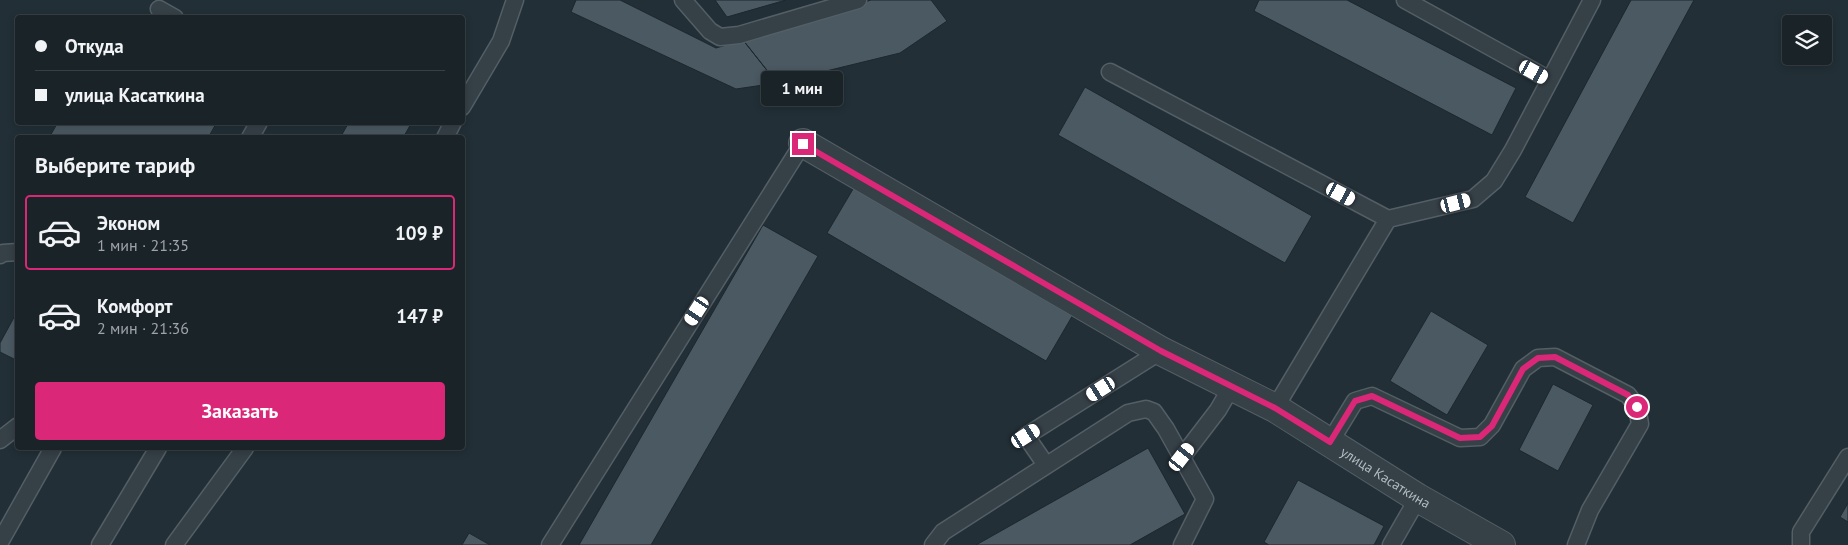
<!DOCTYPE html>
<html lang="ru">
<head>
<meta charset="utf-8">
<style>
  body { margin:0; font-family:"PT Sans",sans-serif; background:#272f34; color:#f1f3f6; height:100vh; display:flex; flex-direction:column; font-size:19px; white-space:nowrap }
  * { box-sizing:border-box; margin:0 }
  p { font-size:16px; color:#9fa4a8 }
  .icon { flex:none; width:28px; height:28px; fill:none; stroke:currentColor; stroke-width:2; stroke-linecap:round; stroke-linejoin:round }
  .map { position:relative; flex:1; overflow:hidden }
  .drawer { position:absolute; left:15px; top:135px; width:450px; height:315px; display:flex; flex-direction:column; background:#1a2328; border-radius:5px; box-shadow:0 2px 8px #0003,0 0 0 1px #384045 }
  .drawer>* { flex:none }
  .top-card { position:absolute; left:15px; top:15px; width:450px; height:110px; border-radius:5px; box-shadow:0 2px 8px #0003,0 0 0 1px #384045; display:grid; align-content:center; height:110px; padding:0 20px; background:#1a2328 }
  .tools { position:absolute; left:1782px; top:15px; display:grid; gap:10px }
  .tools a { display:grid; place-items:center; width:50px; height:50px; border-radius:5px; background:#1a2328; box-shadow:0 2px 8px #0003,0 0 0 1px #384045; font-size:25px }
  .end { position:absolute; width:22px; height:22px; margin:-11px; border:6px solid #db2777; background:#fff; box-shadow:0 0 0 2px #fff }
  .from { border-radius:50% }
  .bubble { position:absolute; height:35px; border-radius:5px; background:#1a2328; box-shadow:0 2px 8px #0003,0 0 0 1px #384045; font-size:16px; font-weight:800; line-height:35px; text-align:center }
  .car { position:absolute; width:15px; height:30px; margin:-15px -8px; border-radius:6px; box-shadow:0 0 4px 1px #0007; background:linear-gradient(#fff 24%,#345 0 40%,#fff 0 76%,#345 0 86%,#fff 0) }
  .top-card b { display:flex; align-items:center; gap:18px; height:48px; font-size:19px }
  .top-card b+b { border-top:1px solid #384045 }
  .top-card i { width:12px; height:12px; background:#f1f3f6 }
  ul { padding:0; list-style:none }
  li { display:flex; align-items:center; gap:15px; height:75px; margin:0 10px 8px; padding:0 10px; border:2px solid transparent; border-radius:5px }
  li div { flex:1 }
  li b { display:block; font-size:19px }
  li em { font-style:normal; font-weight:800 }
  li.on { border-color:#db2777 }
  li>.icon { width:45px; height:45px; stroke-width:1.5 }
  h2 { padding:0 20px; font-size:22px; line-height:60px }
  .button { display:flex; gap:10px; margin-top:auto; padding:10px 20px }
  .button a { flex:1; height:58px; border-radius:5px; background:#db2777; color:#fff; font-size:20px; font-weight:800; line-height:58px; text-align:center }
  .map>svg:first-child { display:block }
  .building { fill:#4b5962; stroke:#1d272e }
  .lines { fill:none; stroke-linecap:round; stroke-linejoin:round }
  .service-casing { stroke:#535e65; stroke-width:19 }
  .minor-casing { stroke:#535e65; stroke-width:30 }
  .service { stroke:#364047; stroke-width:16 }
  .minor { stroke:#364047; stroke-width:28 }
  .route { stroke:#db2777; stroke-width:6 }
  .labels { text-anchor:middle; stroke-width:4.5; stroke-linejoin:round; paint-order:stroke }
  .street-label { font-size:14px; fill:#b0bbc3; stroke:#1b252c }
</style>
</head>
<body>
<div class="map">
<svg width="1848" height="545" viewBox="0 0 1848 545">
  <rect width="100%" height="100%" fill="#222f36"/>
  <path class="building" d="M576,0h44l96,48 27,-8 34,43 -41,6 -165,-77z
    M715,0h71l-59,17z
    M871,0h60l16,21 -47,32 -123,30 -34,-43z
    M1259,0h88l169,88 -24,47 -238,-124z
    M1631,0h63l-121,223 -48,-26z
    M1085,87l227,129 -27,47 -227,-128z
    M58,122h159l-9,16h-159z
    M349,122h63l-9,16h-63z
    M856,184l218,129 -28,48 -219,-128z
    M763,225l55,31 -167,289h-72z
    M18,310v51l-18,-9v-9z
    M1431,311l57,34 -41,70 -57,-34z
    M1553,384l40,21 -35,66 -39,-21z
    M1148,448l37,66 -55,31h-154z
    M1298,480l86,46 -10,19h-105l-5,-3z
    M1848,503v19l-8,-5z
    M469,533l21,12h-28z"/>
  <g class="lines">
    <defs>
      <path id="service" d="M683,0l27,31 10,6 19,-2 119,-35
        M159,9l16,9
        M1110,72l278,147
        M1550,80l42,-80
        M462,107l39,-66 14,-41
        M250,138l9,-16
        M445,138l8,-16
        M0,255l3,-2 15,-1
        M1275,408l113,-189 85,-20 21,-18 19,-31 37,-70 -145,-80
        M0,440l18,-14
        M1330,442l25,-41 17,-5 88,42 20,-1 12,-12 31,-56 15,-11 17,-1 73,38 9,12 3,17 -50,86 -14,35
        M1182,457l36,-47 14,-24
        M1046,465l-20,-29 135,-85
        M0,542l53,-94
        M100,545l58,-97
        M174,545l71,-97
        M550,545l253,-402
        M933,545l10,-13 185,-119 18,-4 8,3 12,17 39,70 -23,46
        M1391,545l27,-47
        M1801,545v-13l47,-75"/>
      <g id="minor">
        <path id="s1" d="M803,143l358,208 114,57 143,90 83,47"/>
      </g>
    </defs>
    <use href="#service" class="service-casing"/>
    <use href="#minor" class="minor-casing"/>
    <use href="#service" class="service"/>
    <use href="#minor" class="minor"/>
  </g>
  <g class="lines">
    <path class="route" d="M803,144l358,207 114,57 55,34 25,-41 17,-5 88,42 20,-1 12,-11 31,-57 15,-11 17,-1 73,38 9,12"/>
  </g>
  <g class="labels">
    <g class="street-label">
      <text dy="5" stroke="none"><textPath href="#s1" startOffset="672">улица Касаткина</textPath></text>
    </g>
  </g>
</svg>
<div class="tools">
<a><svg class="icon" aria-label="layers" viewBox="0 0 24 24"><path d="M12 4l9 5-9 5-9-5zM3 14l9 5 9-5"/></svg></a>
</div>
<i class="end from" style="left:1637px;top:407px"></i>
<i class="end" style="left:803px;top:144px"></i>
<div class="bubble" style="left:761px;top:71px;width:82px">1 мин</div>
<i class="car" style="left:1534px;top:72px;rotate:119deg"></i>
<i class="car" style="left:1341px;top:194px;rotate:118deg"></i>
<i class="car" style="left:1456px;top:203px;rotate:76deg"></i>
<i class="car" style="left:697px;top:311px;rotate:213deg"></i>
<i class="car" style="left:1101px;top:389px;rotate:238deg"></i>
<i class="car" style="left:1026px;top:436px;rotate:58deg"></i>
<i class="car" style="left:1182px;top:457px;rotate:38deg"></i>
<div class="top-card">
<b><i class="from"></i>Откуда</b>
<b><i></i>улица Касаткина</b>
</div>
<section class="drawer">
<h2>Выберите тариф</h2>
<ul>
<li class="on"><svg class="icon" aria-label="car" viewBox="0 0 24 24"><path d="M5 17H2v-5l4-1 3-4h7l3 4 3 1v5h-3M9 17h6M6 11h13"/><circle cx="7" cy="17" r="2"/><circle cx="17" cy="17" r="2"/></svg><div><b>Эконом</b><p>1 мин · 21:35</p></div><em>109 ₽</em></li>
<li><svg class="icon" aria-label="car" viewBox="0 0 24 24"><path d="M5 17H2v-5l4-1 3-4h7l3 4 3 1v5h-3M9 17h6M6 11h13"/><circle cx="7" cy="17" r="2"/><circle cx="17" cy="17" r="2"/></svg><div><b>Комфорт</b><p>2 мин · 21:36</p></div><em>147 ₽</em></li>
</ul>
<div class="button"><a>Заказать</a></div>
</section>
</div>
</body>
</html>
